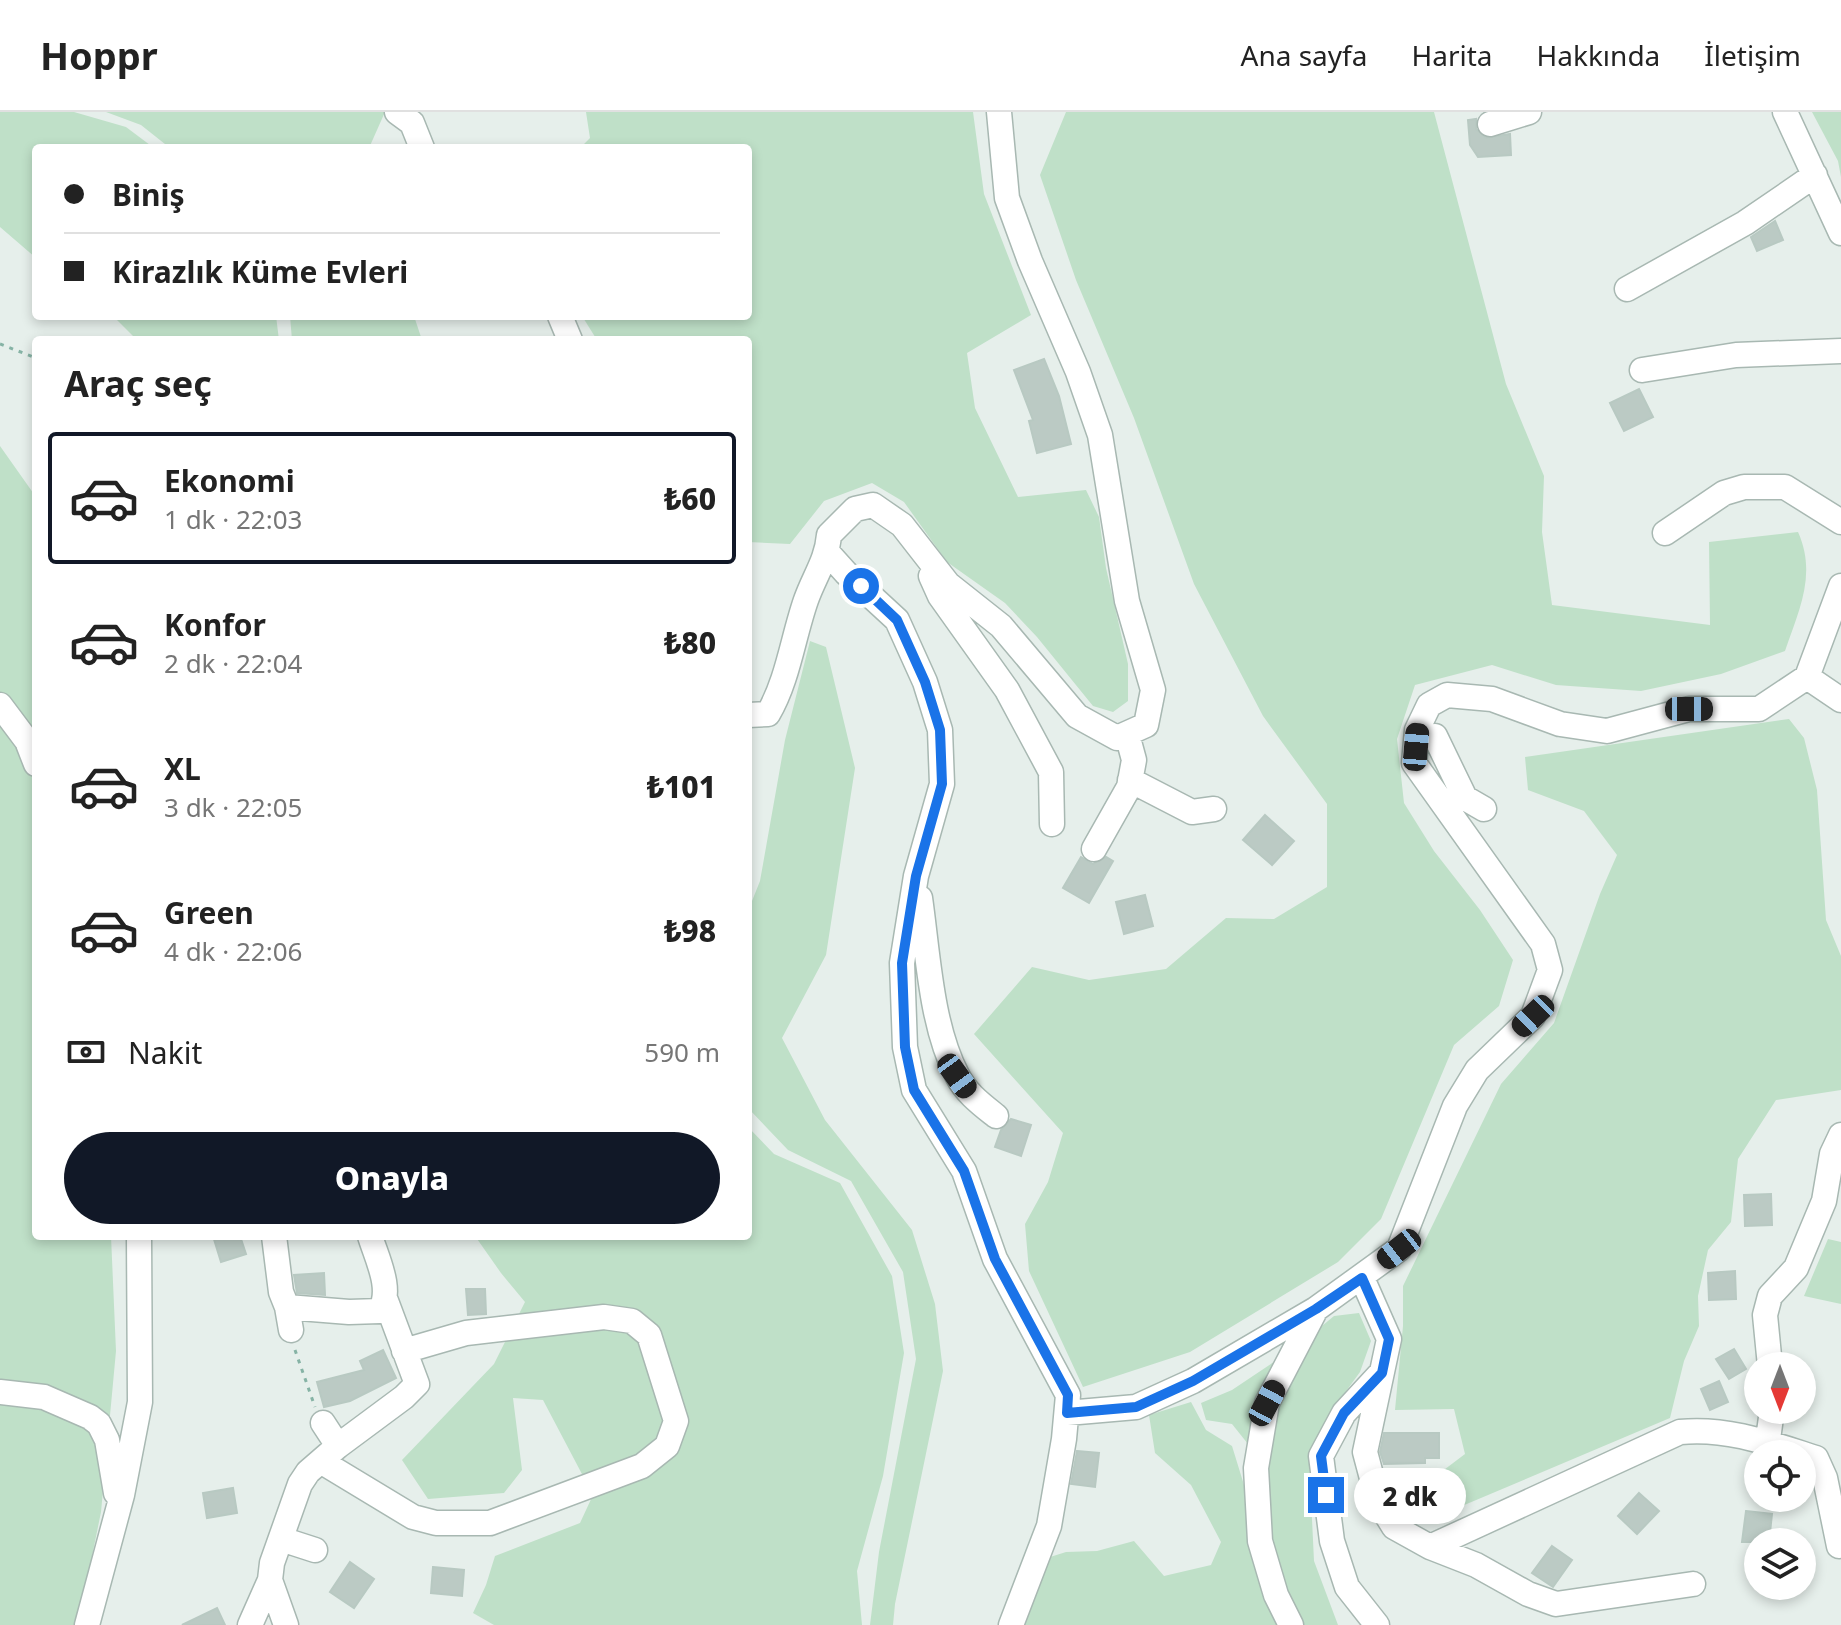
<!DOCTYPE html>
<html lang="tr">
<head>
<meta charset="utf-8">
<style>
  body { margin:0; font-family:"Noto Sans",sans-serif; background:#f2f2f2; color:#222; height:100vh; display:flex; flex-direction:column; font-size:30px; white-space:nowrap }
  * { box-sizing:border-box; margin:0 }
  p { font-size:26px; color:#767676 }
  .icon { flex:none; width:44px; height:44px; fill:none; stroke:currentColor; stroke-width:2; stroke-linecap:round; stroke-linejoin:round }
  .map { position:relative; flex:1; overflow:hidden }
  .panel { position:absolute; left:32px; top:224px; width:720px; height:904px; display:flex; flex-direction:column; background:#fff; border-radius:8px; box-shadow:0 4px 12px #0003 }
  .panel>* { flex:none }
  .hud { position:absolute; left:32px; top:32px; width:720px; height:176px; border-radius:8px; box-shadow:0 4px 12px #0003; display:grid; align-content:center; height:176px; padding:0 32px; background:#fff }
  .needle { width:52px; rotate:180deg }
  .tools { position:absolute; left:1744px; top:1240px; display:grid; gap:16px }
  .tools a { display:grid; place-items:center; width:72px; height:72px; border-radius:50%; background:#fff; box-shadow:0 4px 12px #0003; font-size:40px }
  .end { position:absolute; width:36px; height:36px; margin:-18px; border:10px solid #1a73e8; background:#fff; box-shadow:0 0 0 4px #fff }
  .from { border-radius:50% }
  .bubble { position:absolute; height:56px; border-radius:28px; background:#fff; box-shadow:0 4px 12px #0003; font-size:26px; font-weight:800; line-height:56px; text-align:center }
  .car { position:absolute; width:24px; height:48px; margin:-24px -12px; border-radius:10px; box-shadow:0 0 6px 2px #0007; background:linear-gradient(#222 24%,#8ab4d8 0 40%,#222 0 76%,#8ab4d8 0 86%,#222 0) }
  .hud b { display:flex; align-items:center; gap:28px; height:76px; font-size:30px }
  .hud b+b { border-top:2px solid #e0e0e0 }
  .hud i { width:20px; height:20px; background:#222 }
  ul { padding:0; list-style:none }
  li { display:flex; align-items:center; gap:24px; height:132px; margin:0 16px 12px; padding:0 16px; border:4px solid transparent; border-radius:8px }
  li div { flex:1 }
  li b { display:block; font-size:30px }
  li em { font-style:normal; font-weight:800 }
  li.on { border-color:#111827 }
  li>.icon { width:72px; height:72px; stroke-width:1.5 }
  h2 { padding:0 32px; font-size:36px; line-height:96px }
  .pay { display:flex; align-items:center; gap:20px; height:88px; padding:0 32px; font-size:30px }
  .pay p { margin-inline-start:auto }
  .action { display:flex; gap:16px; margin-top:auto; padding:16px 32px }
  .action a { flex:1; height:92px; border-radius:48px; background:#111827; color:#fff; font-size:32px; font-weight:800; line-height:92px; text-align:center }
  header { display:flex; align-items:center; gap:48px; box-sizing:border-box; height:112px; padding:0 40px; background:#fff; border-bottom:2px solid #e0e0e0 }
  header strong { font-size:38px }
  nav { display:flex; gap:44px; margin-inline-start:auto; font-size:28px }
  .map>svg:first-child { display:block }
  .green { fill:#bfe0c8 }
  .building { fill:#bbcac4; stroke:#b8c9c2; stroke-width:2 }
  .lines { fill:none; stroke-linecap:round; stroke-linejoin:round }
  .minor-casing { stroke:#a8b8b2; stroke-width:27 }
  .path { stroke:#86b3a5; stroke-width:3; stroke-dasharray:4 6; stroke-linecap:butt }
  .minor { stroke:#fff; stroke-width:24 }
  .route { stroke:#1a73e8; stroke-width:10 }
</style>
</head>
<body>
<header>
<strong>Hoppr</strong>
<nav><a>Ana sayfa</a><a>Harita</a><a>Hakkında</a><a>İletişim</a></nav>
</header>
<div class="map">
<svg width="1841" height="1513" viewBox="0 0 1841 1513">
  <rect width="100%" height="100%" fill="#e6efeb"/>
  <path class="green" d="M0,0h74l52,15 28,21h-118v110l-36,-31z
    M106,0h279l-16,36h-199l-29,-23z
    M586,0h387l11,82 47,121 -64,38 8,55 43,89 68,-7 13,27 7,51 22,96v37l-15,11 -20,-6 -56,-69 -32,-34 -58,-41 -43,-60 -32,-19 -48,18 -34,43 -42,-2v-202h-151l-15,-24h166v-168h-168l10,-10z
    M1066,0h368l72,272 38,92 -2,56 10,73 158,20 -1,-83 89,-10c19,42 1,78 -13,119l-64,23 -80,17 -85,-6 -64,-20 -77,20 -18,54 7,64 30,48 46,59 33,50 -14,46 -45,39 -73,174 -43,43 -148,90 -107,35 -54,-116 -4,-47 23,-42 15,-49 -89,-99 58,-67 57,13 77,-11 60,-51 48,1 53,-32v-83l-64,-88 -69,-132 -60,-166 -58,-138 -36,-105z
    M1812,0h29v65l-3,-16z
    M113,204h163l3,24h-142z
    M290,204h124l8,24h-130z
    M0,334l36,51v739h75l5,115 -15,161 -23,113h-78z
    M810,529l16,6 29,121 -29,187 -44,83 43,82 87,110 23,74 8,67 -48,233 -2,21h-23l9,-73 37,-193 -13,-87 -52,-91 -63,-31 -40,-42v-197l12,-30 25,-141z
    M1789,607l15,19 13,52 9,130 15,36v134l-65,10 -38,59 -7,63 -23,28 -10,46 1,30 -15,35 -14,57 -246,104 -4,-34 45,-34 -11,-45 -59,1 8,-84v-40l98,-202 53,-61 46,-129 17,-39 -33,-44 -56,-21 -3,-33z
    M748,1015l26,27 66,29 52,93 12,77 -21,123 -26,95 5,54h-368l-21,-12 13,-28 9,-29 85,-33 13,-28 -50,-95 -30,-2 9,72 -18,23 -76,6 -26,-39 92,-96 31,-62 -24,-29 -26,-37h273z
    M1828,1127l13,3v62l-37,-8z
    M1359,1201l12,28 -11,31 -32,44 -19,40 5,105 24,64h-51l-39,-181 -16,-20 -26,-4 -5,-17 31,-13 67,-45 35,-29z
    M1191,1290l15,28 26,16 12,39 7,61 31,79h-259l24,-67 19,-6 31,-1 37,-10 30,35 47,-11 10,-23 -30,-57 -36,-32 -6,-38z"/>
  <path class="building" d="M1476,7v10l10,9 24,-4 1,21 -33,2 -8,-12 -2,-25z
    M1775,109l8,19 -26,11 -6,-14z
    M1044,247l15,37 12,48 -34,9 -8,-32 4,-1 -19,-50z
    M1639,277l14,28 -29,14 -14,-28z
    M1265,703l29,26 -22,24 -29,-25z
    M1081,745l12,7 13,-7 7,4 -24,42 -26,-15z
    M1145,783l8,31 -29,8 -8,-32z
    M1011,1007l20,6 -10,31 -26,-9 6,-17z
    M1771,1082l1,31 -27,1 -1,-31z
    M213,1124h27l6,18 -25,8z
    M1735,1159l1,28 -27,1 -1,-27z
    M324,1161l1,22 -28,-2 -3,-18z
    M466,1177h19l1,25 -18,1z
    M1734,1237l12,20 -17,10 -13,-20z
    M383,1238l13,28 -46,23 -26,6 -7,-25 47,-12 -4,-9z
    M1719,1269l9,21 -18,8 -9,-21z
    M1384,1321h55v25h-14v5l-41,1 -4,-12z
    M1077,1339l22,2 -4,34 -24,-3z
    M233,1376l4,25 -30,5 -4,-25z
    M1639,1381l20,18 -22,23 -19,-18z
    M1746,1399l26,3 -3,28h-27z
    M1552,1434l20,14 -19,27 -21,-14z
    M350,1450l24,17 -20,29 -24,-16z
    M433,1455l31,3 -2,26 -31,-3z
    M217,1496l8,17h-43z"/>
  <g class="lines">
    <defs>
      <path id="minor" d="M397,0l15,11 10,25
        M1785,0l56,121
        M1490,12l39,-12
        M1627,177l118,-66 70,-48
        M560,204l10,24
        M1642,258l94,-15 105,-4
        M1665,421l59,-40 20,-6h41l56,35
        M828,441l18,20 51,47 28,62 15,48 2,54 -26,92 -14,87 3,84 9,43 50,81 31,88 73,136 -4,44 -15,87 -38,99
        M931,464l9,20 67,94 44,82 1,52
        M1807,565l34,23
        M0,593l27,36 9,23
        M748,603l20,-1c20,-34 25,-77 38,-114 8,-23 21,-40 23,-65l26,-26 18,-4 29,20 46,59 53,42 76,90 40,22 29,-13 7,-35 -26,-89 -27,-166 -22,-63 -48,-111 -23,-63 -8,-86
        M1435,624l30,62 19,11
        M1130,668l62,32 22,-3
        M1094,737l35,-62 5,-27 -7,-26
        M920,786c8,56 11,127 37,177 9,18 24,29 39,41
        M274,1124l7,56 6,15 4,23
        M1362,1166l27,61 -24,113 13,49 16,26 36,20 46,18 52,29 28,10 137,-20
        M287,1195l62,5 31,-1c13,-22 -3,-52 -10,-75
        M1770,1254l-5,-51 5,-19 26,-28 28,-67 8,-47 9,-19
        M0,1280l44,5 46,20 9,7 8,16 9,53
        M1067,1301l69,-6 57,-26 123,-72 83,-60 56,-143 22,-36 56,-54 17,-46 -7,-26 -129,-181 3,-33 12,-25 18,-10 45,4 68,25 47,7 82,-22h70l48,-32 34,-91
        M338,1334l66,-49 13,-13 -31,-83
        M1766,1342l6,-44
        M322,1350l91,55 23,6h54l152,-57 25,-20 9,-25 -27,-86 -17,-14 -28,-4 -138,16 -62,18
        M281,1427l34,11
        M1430,1435l250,-115c47,-5 92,12 136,26l9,20 14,68
        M87,1513l35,-130 18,-93 -1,-166
        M250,1513l20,-45
        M286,1513l-16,-45 2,-17 28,-79 8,-12 30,-26 -15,-23
        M1291,1513l-15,-30 -16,-54 -4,-73 11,-65 49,-94
        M1377,1513l-30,-38 -15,-46 -11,-85 23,-43 37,-40"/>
    </defs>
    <use href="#minor" class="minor-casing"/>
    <path class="path" d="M0,232l36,14
      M295,1238l20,57"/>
    <use href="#minor" class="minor"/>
  </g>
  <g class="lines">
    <path class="route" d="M861,474l36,34 28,62 15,48 2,54 -26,92 -14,87 3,84 9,43 50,81 31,88 73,136 -1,18 69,-6 57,-26 123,-72 46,-31 27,61 -7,34 -38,40 -23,43 5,39"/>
  </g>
</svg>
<div class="tools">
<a><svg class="needle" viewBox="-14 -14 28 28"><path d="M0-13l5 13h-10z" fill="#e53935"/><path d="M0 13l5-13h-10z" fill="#767676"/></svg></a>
<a><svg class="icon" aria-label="locate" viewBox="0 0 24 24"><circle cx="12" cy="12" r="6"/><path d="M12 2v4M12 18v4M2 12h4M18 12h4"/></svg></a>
<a><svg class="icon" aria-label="layers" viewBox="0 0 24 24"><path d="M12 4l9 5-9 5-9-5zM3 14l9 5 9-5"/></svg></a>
</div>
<i class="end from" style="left:861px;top:474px"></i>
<i class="end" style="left:1326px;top:1383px"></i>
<div class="bubble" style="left:1354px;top:1356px;width:112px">2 dk</div>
<i class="car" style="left:1689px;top:597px;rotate:90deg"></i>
<i class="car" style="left:1416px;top:635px;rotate:5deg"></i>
<i class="car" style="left:1533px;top:904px;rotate:226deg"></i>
<i class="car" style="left:957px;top:964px;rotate:144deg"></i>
<i class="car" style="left:1399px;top:1137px;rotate:232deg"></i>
<i class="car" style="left:1267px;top:1291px;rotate:28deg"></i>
<div class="hud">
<b><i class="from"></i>Biniş</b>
<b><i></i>Kirazlık Küme Evleri</b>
</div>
<section class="panel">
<h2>Araç seç</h2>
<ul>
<li class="on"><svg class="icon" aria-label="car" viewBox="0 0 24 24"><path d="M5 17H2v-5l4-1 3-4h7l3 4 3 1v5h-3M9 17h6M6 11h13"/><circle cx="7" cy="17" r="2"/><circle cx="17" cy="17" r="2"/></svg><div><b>Ekonomi</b><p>1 dk · 22:03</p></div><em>₺60</em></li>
<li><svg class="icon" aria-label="car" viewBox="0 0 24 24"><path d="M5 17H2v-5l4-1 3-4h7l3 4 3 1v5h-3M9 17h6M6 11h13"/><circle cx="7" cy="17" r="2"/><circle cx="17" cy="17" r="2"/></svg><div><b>Konfor</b><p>2 dk · 22:04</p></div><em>₺80</em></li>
<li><svg class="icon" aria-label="car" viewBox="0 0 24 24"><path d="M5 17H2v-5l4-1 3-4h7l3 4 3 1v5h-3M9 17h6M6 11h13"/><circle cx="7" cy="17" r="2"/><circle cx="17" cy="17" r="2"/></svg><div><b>XL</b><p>3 dk · 22:05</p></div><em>₺101</em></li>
<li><svg class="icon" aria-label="car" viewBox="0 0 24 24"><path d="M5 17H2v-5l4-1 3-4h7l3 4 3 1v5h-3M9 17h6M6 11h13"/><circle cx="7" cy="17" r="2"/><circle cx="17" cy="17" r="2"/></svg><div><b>Green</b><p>4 dk · 22:06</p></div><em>₺98</em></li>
</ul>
<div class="pay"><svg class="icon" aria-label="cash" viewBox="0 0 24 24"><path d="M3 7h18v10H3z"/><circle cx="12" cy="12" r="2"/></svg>Nakit<p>590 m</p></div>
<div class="action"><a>Onayla</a></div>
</section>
</div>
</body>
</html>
